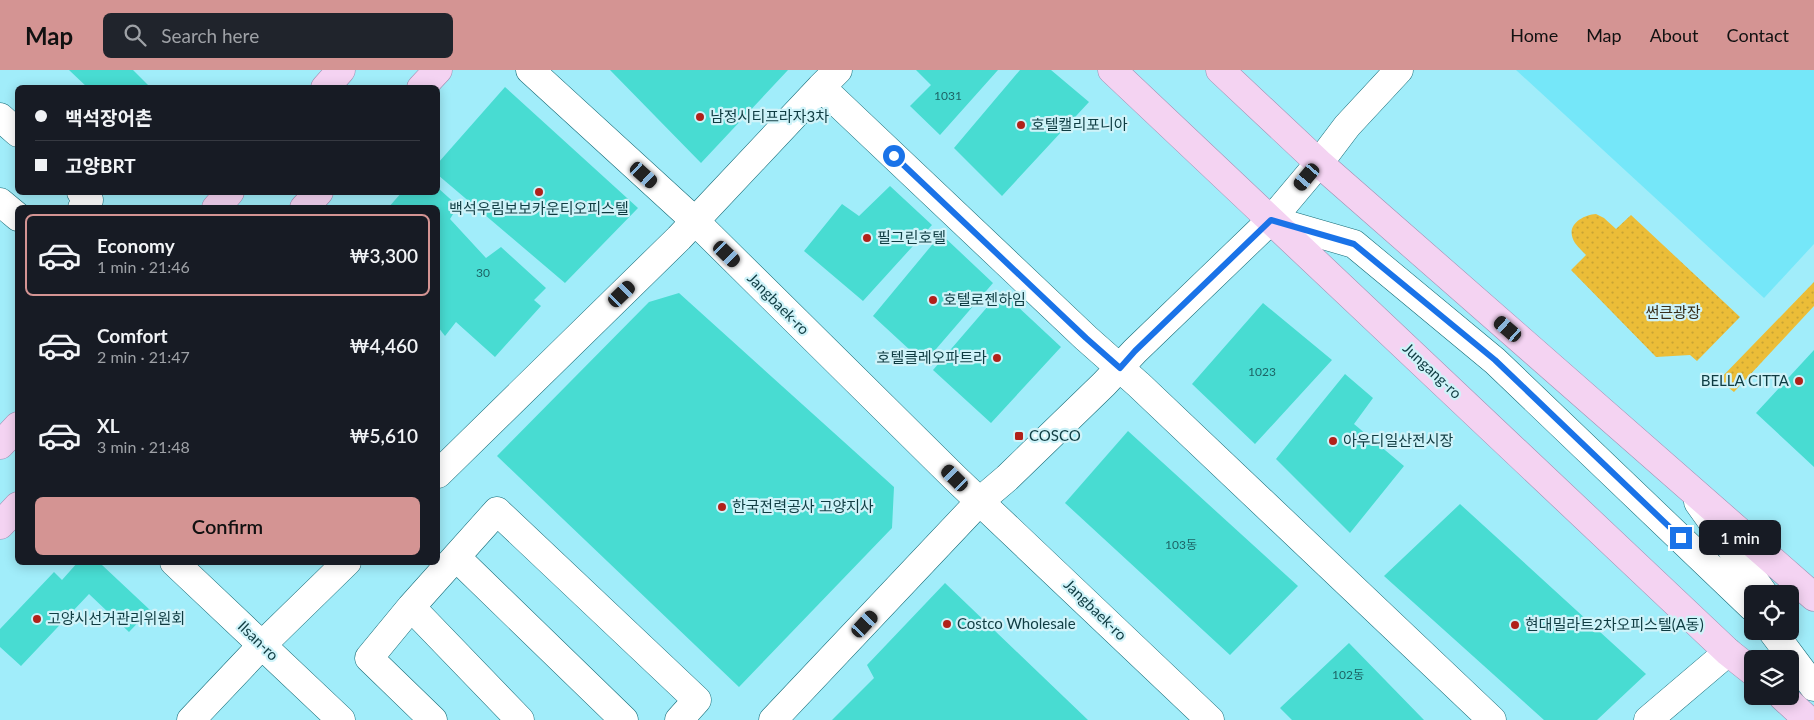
<!DOCTYPE html>
<html lang="en">
<head>
<meta charset="utf-8">
<style>
  body { margin:0; font-family:Lato,"Noto Sans KR",sans-serif; background:#20242c; color:#f1f3f6; height:100vh; display:flex; flex-direction:column; font-size:19px; white-space:nowrap }
  * { box-sizing:border-box; margin:0 }
  p { font-size:16px; color:#9ea1a6 }
  .icon { flex:none; width:28px; height:28px; fill:none; stroke:currentColor; stroke-width:2; stroke-linecap:round; stroke-linejoin:round }
  .map { position:relative; flex:1; overflow:hidden }
  .sheet { position:absolute; left:15px; top:135px; width:425px; height:360px; display:flex; flex-direction:column; background:#171b24; border-radius:8px; box-shadow:0 2px 12px #0003 }
  .sheet>* { flex:none }
  .banner { position:absolute; left:15px; top:15px; width:425px; height:110px; border-radius:8px; box-shadow:0 2px 12px #0003; display:grid; align-content:center; height:110px; padding:0 20px; background:#171b24 }
  .controls { position:absolute; left:1744px; top:515px; display:grid; gap:10px }
  .controls a { display:grid; place-items:center; width:55px; height:55px; border-radius:8px; background:#171b24; box-shadow:0 2px 12px #0003; font-size:25px }
  .end { position:absolute; width:22px; height:22px; margin:-11px; border:6px solid #1a73e8; background:#fff; box-shadow:0 0 0 2px #fff }
  .from { border-radius:50% }
  .bubble { position:absolute; height:35px; border-radius:8px; background:#171b24; box-shadow:0 2px 12px #0003; font-size:16px; font-weight:600; line-height:35px; text-align:center }
  .car { position:absolute; width:15px; height:30px; margin:-15px -8px; border-radius:6px; box-shadow:0 0 4px 1px #0007; background:linear-gradient(#222 24%,#8ab4d8 0 40%,#222 0 76%,#8ab4d8 0 86%,#222 0) }
  .banner b { display:flex; align-items:center; gap:18px; height:48px; font-size:19px }
  .banner b+b { border-top:1px solid #363941 }
  .banner i { width:12px; height:12px; background:#f1f3f6 }
  ul { padding:9px 0 0; list-style:none }
  li { display:flex; align-items:center; gap:15px; height:82px; margin:0 10px 8px; padding:0 10px; border:2px solid transparent; border-radius:8px }
  li div { flex:1 }
  li b { display:block; font-size:19px }
  li em { font-style:normal; font-weight:600 }
  li.selected { border-color:#d49493 }
  li>.icon { width:45px; height:45px; stroke-width:1.5 }
  .action { display:flex; gap:10px; margin-top:auto; padding:10px 20px }
  .action a { flex:1; height:58px; border-radius:8px; background:#d49493; color:#111; font-size:20px; font-weight:600; line-height:58px; text-align:center }
  header { display:flex; align-items:center; gap:30px; box-sizing:border-box; height:70px; padding:0 25px; background:#d49493; color:#111 }
  header strong { font-size:24px }
  nav { display:flex; gap:28px; margin-inline-start:auto; font-size:18px }
  .search { width:350px; height:45px; background:#20242c; display:flex; align-items:center; gap:12px; box-sizing:border-box; padding:0 18px; border-radius:8px; color:#9ea1a6; font-size:19px }
  .map>svg:first-child { display:block }
  .built { fill:#75e7f9 }
  .grass { fill:url(#grass-dots) }
  .building { fill:#48dcd2 }
  .lines { fill:none; stroke-linecap:round; stroke-linejoin:round }
  .minor-casing { stroke:#156a76; stroke-width:29 }
  .major-casing { stroke:#9f8baf; stroke-width:29 }
  .minor { stroke:#fff; stroke-width:28 }
  .major { stroke:#f4d3f2; stroke-width:28 }
  .route { stroke:#1a73e8; stroke-width:6 }
  .poi-dot { fill:#b1211a; stroke:#cff3f9; stroke-width:2 }
  .labels { text-anchor:middle; stroke-width:4.5; stroke-linejoin:round; paint-order:stroke }
  .number-label { font-size:12px; fill:#1d6466 }
  .poi-label { font-size:15px; fill:#0f3c42; stroke:#cff3f9; text-anchor:start }
  .street-label { font-size:15px; fill:#0f3c42; stroke:#cff3f9 }
  .park-label { font-size:15px; fill:#382f1a; stroke:#cff3f9 }
</style>
</head>
<body>
<header>
<strong>Map</strong>
<div class="search"><svg class="icon" aria-label="search" viewBox="0 0 24 24"><circle cx="10" cy="10" r="6"/><path d="M15 15l6 6"/></svg>Search here</div>
<nav><a>Home</a><a>Map</a><a>About</a><a>Contact</a></nav>
</header>
<div class="map">
<svg width="1814" height="650" viewBox="0 0 1814 650">
  <defs>
    <pattern id="grass-dots" width="8" height="8" patternUnits="userSpaceOnUse" patternTransform="scale(1.25)"><rect width="8" height="8" fill="#ebbd38"/><path d="M2 2h.1M6 6h.1" fill="none" stroke="#c8a333" stroke-width="1.8" stroke-linecap="round"/></pattern>
  </defs>
  <rect width="100%" height="100%" fill="#a1edfa"/>
  <path class="built" d="M1516,0h298v174l-50,54z"/>
  <path class="grass" d="M1596,144l8,4 12,11 15,-14 109,102 -43,44 -7,-6 -34,2 -85,-87 15,-15c-4,-4 -8,-8 -11,-12 -11,-17 7,-28 21,-29z
    M1814,212v24l-80,86 -15,-12z"/>
  <path class="building" d="M69,0h64l18,18h-63z
    M610,0h178l-87,93z
    M916,0h82l-58,65 -30,-29 21,-21z
    M1020,0h31l38,32 -87,94 -48,-48z
    M505,17l133,121 -73,75 -127,-108v-12z
    M890,116l42,39 -69,76 -59,-50 38,-47 17,12z
    M438,118l20,18 -8,13 36,39 15,-11 45,41 -12,12 7,6 -46,51 -39,-35 -11,14 -7,-9v-119h-50l14,-16h36z
    M941,164l52,49 -69,80 -51,-47z
    M1001,221l60,56 -70,76 -58,-53z
    M679,223l215,194 -2,41 -153,159 -242,-231 152,-154z
    M1263,233l69,57 -77,84 -63,-60z
    M1814,280v117l-58,-54z
    M1345,304l28,24 -19,26 50,42 -54,67 -74,-74z
    M1128,361l170,155 -68,69 -165,-152z
    M1460,434l186,170 -49,46h-53l-160,-144z
    M78,492h26l-2,3 48,45 -21,22 -40,-38 -68,72 -21,-19v-18l54,-57 8,8z
    M945,513l143,137h-256l42,-42 -7,-13z
    M1349,573l75,77h-132l-12,-12z"/>
  <g class="lines">
    <defs>
      <path id="minor" d="M530,0l165,151 260,257 255,242
        M821,17l17,-17
        M0,47l18,16
        M81,122l8,8 -7,8
        M0,132l18,15
        M1271,150l83,24 141,117 257,246
        M438,404l241,-236 142,-151 265,251 53,47 353,335
        M1698,432l66,92
        M456,487l168,163
        M174,492l167,158
        M411,537l109,113
        M1772,561l42,56
        M191,650l71,-75 85,-83
        M433,650l-64,-62 42,-51 86,-96 200,189 -18,20
        M773,650l207,-219 27,-23 97,-94 31,-33 136,-131 48,-57 28,-37 52,-56
        M1648,650l80,-68"/>
      <path id="major" d="M1112,0l616,582 24,19
        M1220,0l99,93 495,434
        M325,18l16,-18
        M421,18l17,-18
        M216,138l14,-16
        M304,138l15,-16
        M0,375l18,-19
        M0,455l18,-19
        M1782,626l26,24"/>
    </defs>
    <use href="#minor" class="minor-casing"/>
    <use href="#major" class="major-casing"/>
    <use href="#minor" class="minor"/>
    <use href="#major" class="major"/>
  </g>
  <g class="lines">
    <path class="route" d="M894,86l192,182 34,30 15,-17 136,-131 83,24 141,116 186,178"/>
  </g>
  <g class="poi-dot">
    <circle cx="700" cy="47" r="5"/>
    <circle cx="1021" cy="55" r="5"/>
    <circle cx="539" cy="122" r="5"/>
    <circle cx="867" cy="168" r="5"/>
    <circle cx="933" cy="230" r="5"/>
    <circle cx="997" cy="288" r="5"/>
    <circle cx="1799" cy="311" r="5"/>
    <rect x="1014" y="361" width="10" height="10" rx="2.5"/>
    <circle cx="1333" cy="371" r="5"/>
    <circle cx="722" cy="437" r="5"/>
    <circle cx="37" cy="549" r="5"/>
    <circle cx="947" cy="554" r="5"/>
    <circle cx="1515" cy="555" r="5"/>
  </g>
  <g class="labels">
    <g class="number-label">
      <text x="948" y="30">1031</text>
      <text x="483" y="207">30</text>
      <text x="1262" y="306">1023</text>
      <text x="1181" y="479">103동</text>
      <text x="1348" y="609">102동</text>
    </g>
    <g class="poi-label">
      <text x="710" y="52">남정시티프라자3차</text>
      <text x="1031" y="60">호텔캘리포니아</text>
      <text x="539" y="144" text-anchor="middle">백석우림보보카운티오피스텔</text>
      <text x="877" y="173">필그린호텔</text>
      <text x="943" y="235">호텔로젠하임</text>
      <text x="987" y="293" text-anchor="end">호텔클레오파트라</text>
      <text x="1789" y="316" text-anchor="end">BELLA CITTA</text>
      <text x="1029" y="371">COSCO</text>
      <text x="1343" y="376">아우디일산전시장</text>
      <text x="732" y="442">한국전력공사 고양지사</text>
      <text x="47" y="554">고양시선거관리위원회</text>
      <text x="957" y="559">Costco Wholesale</text>
      <text x="1525" y="560">현대밀라트2차오피스텔(A동)</text>
    </g>
    <g class="street-label">
      <text transform="translate(778 234) rotate(45)" y="5">Jangbaek-ro</text>
      <text transform="translate(1432 301) rotate(43)" y="5">Jungang-ro</text>
      <text transform="translate(1095 540) rotate(44)" y="5">Jangbaek-ro</text>
      <text transform="translate(258 571) rotate(44)" y="5">Ilsan-ro</text>
    </g>
    <g class="park-label">
      <text x="1673" y="248">썬큰광장</text>
    </g>
  </g>
</svg>
<div class="controls">
<a><svg class="icon" aria-label="locate" viewBox="0 0 24 24"><circle cx="12" cy="12" r="6"/><path d="M12 2v4M12 18v4M2 12h4M18 12h4"/></svg></a>
<a><svg class="icon" aria-label="layers" viewBox="0 0 24 24"><path d="M12 4l9 5-9 5-9-5zM3 14l9 5 9-5"/></svg></a>
</div>
<i class="end from" style="left:894px;top:86px"></i>
<i class="end" style="left:1681px;top:468px"></i>
<div class="bubble" style="left:1699px;top:450px;width:82px">1 min</div>
<i class="car" style="left:644px;top:105px;rotate:132deg"></i>
<i class="car" style="left:1307px;top:107px;rotate:220deg"></i>
<i class="car" style="left:727px;top:184px;rotate:134deg"></i>
<i class="car" style="left:622px;top:224px;rotate:46deg"></i>
<i class="car" style="left:1508px;top:259px;rotate:311deg"></i>
<i class="car" style="left:955px;top:408px;rotate:315deg"></i>
<i class="car" style="left:865px;top:554px;rotate:43deg"></i>
<div class="banner">
<b><i class="from"></i>백석장어촌</b>
<b><i></i>고양BRT</b>
</div>
<section class="sheet">
<ul>
<li class="selected"><svg class="icon" aria-label="car" viewBox="0 0 24 24"><path d="M5 17H2v-5l4-1 3-4h7l3 4 3 1v5h-3M9 17h6M6 11h13"/><circle cx="7" cy="17" r="2"/><circle cx="17" cy="17" r="2"/></svg><div><b>Economy</b><p>1 min · 21:46</p></div><em>₩3,300</em></li>
<li><svg class="icon" aria-label="car" viewBox="0 0 24 24"><path d="M5 17H2v-5l4-1 3-4h7l3 4 3 1v5h-3M9 17h6M6 11h13"/><circle cx="7" cy="17" r="2"/><circle cx="17" cy="17" r="2"/></svg><div><b>Comfort</b><p>2 min · 21:47</p></div><em>₩4,460</em></li>
<li><svg class="icon" aria-label="car" viewBox="0 0 24 24"><path d="M5 17H2v-5l4-1 3-4h7l3 4 3 1v5h-3M9 17h6M6 11h13"/><circle cx="7" cy="17" r="2"/><circle cx="17" cy="17" r="2"/></svg><div><b>XL</b><p>3 min · 21:48</p></div><em>₩5,610</em></li>
</ul>
<div class="action"><a>Confirm</a></div>
</section>
</div>
</body>
</html>
